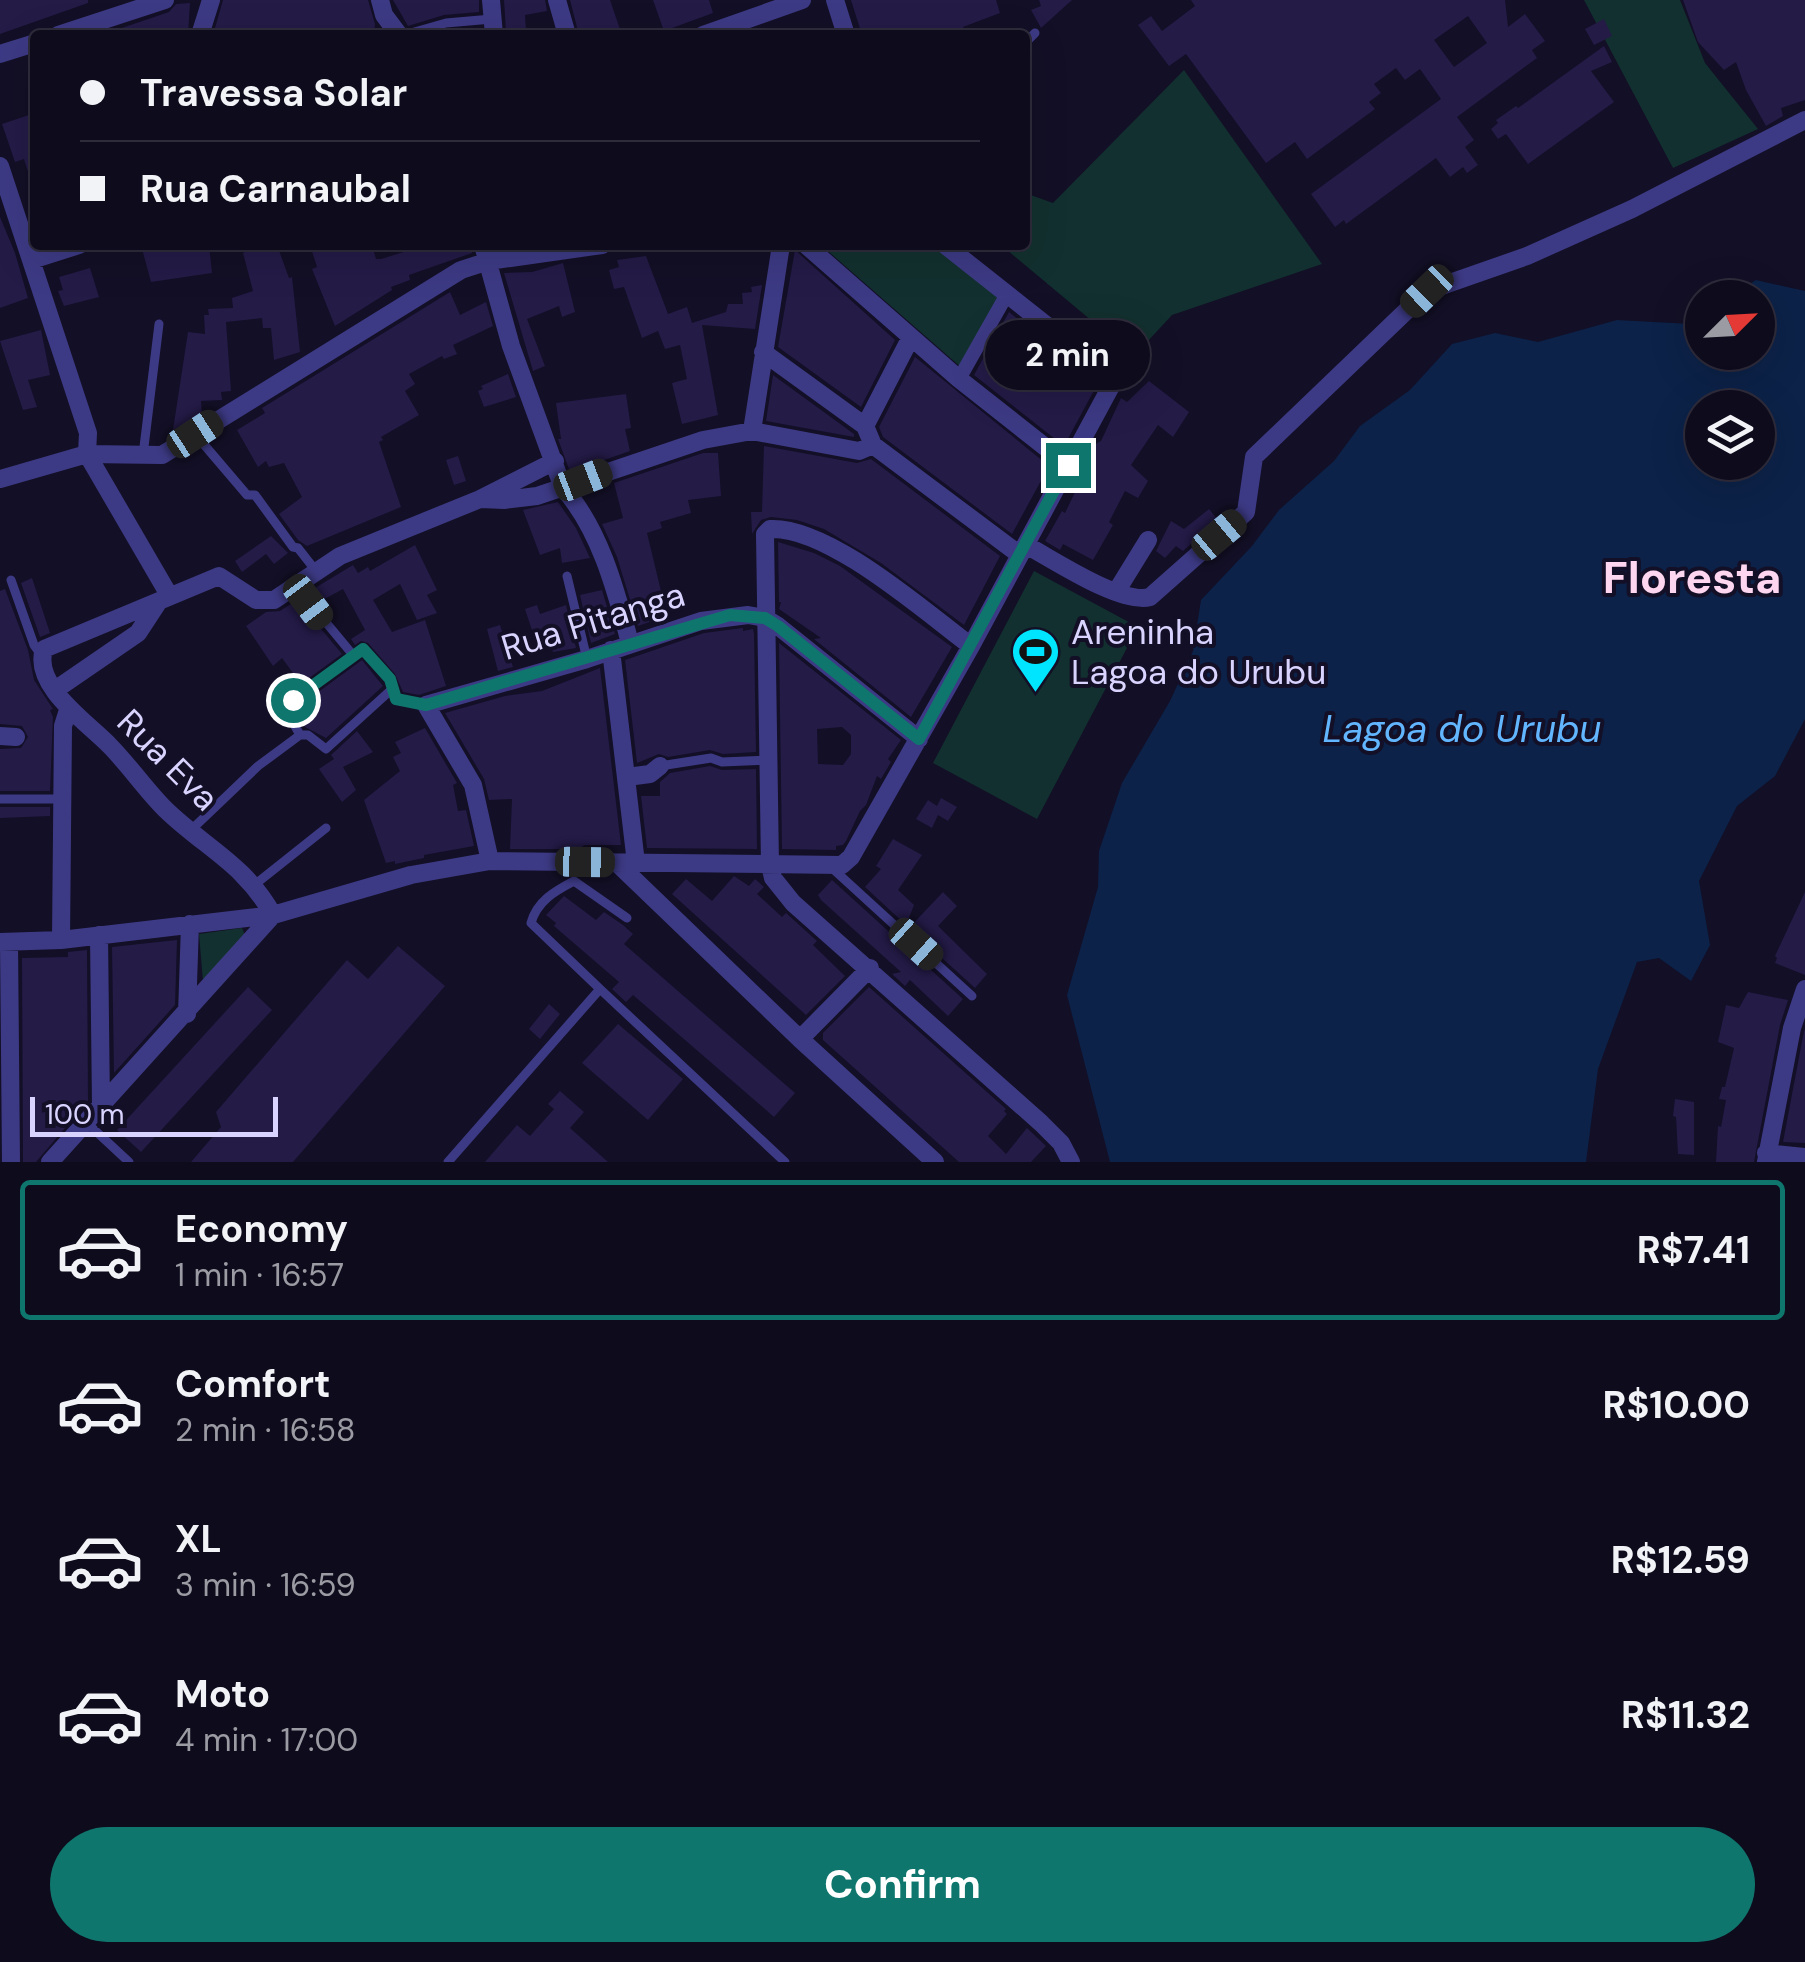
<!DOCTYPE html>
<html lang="en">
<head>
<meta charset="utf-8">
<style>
  body { margin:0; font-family:"DM Sans",sans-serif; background:#1c1929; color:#f1f3f6; height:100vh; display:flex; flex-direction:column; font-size:38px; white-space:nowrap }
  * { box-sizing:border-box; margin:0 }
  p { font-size:32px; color:#9b9ba3 }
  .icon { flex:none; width:55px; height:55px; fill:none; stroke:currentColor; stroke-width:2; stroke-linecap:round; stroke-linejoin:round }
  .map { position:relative; height:1162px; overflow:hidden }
  .panel { display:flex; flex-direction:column; background:#0e0b1c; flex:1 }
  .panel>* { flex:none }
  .guide { position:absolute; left:30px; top:30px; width:1000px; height:220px; border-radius:10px; box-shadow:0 10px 40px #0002,0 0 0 2px #2e2b3b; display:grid; align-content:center; height:220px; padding:0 50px; background:#0e0b1c }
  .needle { width:65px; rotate:66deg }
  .tools { position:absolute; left:1685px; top:280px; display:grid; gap:20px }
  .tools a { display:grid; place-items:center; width:90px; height:90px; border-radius:50%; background:#0e0b1c; box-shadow:0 10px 40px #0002,0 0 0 2px #2e2b3b; font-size:50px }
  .scale { position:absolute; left:30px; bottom:25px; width:248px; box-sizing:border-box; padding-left:10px; border:5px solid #d9d4ff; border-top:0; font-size:28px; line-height:35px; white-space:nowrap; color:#d9d4ff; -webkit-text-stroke:8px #130f26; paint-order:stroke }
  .end { position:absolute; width:45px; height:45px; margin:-22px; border:12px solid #0f766e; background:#fff; box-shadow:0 0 0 5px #fff }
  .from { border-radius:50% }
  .bubble { position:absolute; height:70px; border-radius:35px; background:#0e0b1c; box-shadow:0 10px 40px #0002,0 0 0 2px #2e2b3b; font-size:32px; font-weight:700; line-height:70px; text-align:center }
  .car { position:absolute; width:30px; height:60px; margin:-30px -15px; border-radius:12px; box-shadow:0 0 8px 2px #0007; background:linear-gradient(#222 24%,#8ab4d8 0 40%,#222 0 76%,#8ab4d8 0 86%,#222 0) }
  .guide b { display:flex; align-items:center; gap:35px; height:95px; font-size:38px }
  .guide b+b { border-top:2px solid #2e2b3b }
  .guide i { width:25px; height:25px; background:#f1f3f6 }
  ul { padding:18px 0 0; list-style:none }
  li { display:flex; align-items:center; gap:30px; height:140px; margin:0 20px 15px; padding:0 30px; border:5px solid transparent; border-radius:10px }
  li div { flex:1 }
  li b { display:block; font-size:38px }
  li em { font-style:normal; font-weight:700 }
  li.active { border-color:#0f766e }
  li>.icon { width:90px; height:90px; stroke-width:1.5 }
  .cta { display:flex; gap:20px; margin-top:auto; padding:20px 50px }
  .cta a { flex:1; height:115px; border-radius:60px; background:#0f766e; color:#fff; font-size:40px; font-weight:700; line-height:115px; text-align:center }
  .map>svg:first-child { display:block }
  .green { fill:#12302f }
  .water { fill:#0c2248; fill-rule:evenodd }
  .building { fill:#241b47; fill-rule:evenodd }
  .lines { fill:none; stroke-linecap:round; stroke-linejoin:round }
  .service { stroke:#3d3a85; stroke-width:9 }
  .pedestrian { stroke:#3d3a85; stroke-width:14 }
  .minor { stroke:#3d3a85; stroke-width:18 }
  .route { stroke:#0f766e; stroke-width:12 }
  .labels { text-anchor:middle; stroke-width:8; stroke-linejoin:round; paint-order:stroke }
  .street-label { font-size:35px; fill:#d9d4ff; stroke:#130f26 }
  .poi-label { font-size:35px; fill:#d9d4ff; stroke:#130f26; text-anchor:start }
  .water-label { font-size:38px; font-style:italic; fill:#62b6ff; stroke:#130f26 }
  .district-label { font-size:45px; font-weight:bold; fill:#ffd6f0; stroke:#130f26 }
</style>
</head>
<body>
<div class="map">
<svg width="1805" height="1162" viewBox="0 0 1805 1162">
  <rect width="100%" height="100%" fill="#130f26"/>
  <path class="green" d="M1584,0h96l25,63 53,66 -85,39z
    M1184,70l138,194 -150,51 -38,41 -133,-111h24v-52l28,10z
    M821,245h116l63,54 -37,70z
    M1034,571l104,56 -101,192 -104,-56z
    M242,928l3,7 -42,46 -4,-47z"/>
  <path class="water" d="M1756,280l49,11v428l-30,57 -38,30 -38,75 11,64 -19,36 -32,-23 -22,4 -39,107 -12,93h-476l-43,-167 31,-108 1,-36 23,-68 48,-82 23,-50 8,-51 51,-54 27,-36 55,-49 26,-35 50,-36 42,-46 43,-11 43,9 79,-22 74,4 11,-8v36h56v-54l-29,-1zM1702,408h56v54h-56z"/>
  <path class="building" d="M0,0h88v3l-88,31z
    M223,0h145l7,24 -1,11h-92l-28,-5 -1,5h-40z
    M393,0h86v12l-35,3 -36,11z
    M504,0h41l2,11 -22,4 1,16 -20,1z
    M570,0h40l12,35h-43z
    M653,0h56l4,13 -49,18z
    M851,0h145l4,13 -37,14 4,8h-105z
    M1039,0h33l-31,28 -10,-18 10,-4z
    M1191,0h314l3,27 17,-13 20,27 -13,9 5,8 -80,59 17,23 -9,7 13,18 -11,8 -4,-6 -13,10 -14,-19 -90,66 -2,-4 -9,7 -24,-33 130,-95 -21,-30 -15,11 -9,-12 -22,16 7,9 -12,9 6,7 -68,50 -12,-17 -29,21 -80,-109 -17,12 -31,-41 13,-9 11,15 33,-25zM1468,16l19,27 -33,24 -20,-27z
    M1683,0h122v100l-24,8 2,8 -17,10 -20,-36 -10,-28 -12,8 -26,-28z
    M190,3l-2,32h-71l1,-3 -5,-1 56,-19 7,-8z
    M1604,19l8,17 -18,9 -9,-16z
    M1604,46l8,16 -21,9 23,31 -86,62 -22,-30 -8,5 -7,-10 7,-6 -2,-3 20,-14 2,2z
    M35,113v71h-3l-8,-25 -9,3 -13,-38z
    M0,217l15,36 13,45 -28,10z
    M141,245h15l1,6 25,-2 -1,-4h28l3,28 -61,9z
    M245,245h32l12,33 3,-1 8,75 -26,8 -3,-32h-8l-1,-10 -36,4 5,69 -10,1 1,8 -21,1 1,13 -29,16 15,-98 17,2 -1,-19h5l-1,-6 25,-1 -1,-10 21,-7 -10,-38 4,-2z
    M310,245h62l4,14h5l29,-9 -2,-5h63l1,8 -63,22 1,5 -19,7 1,3 -57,36 -23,-57 5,-2z
    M795,250l100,90 -34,67 -83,-60z
    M646,256l22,58 19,-7 5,16 34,-11 2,-8h15l-1,-11 10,-1 -1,-5 11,-2 -7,44 -53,-4 16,90 -36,9 -10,-41 15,-4 -7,-34 -15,4 -7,-18 -16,7 -18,-51 -10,2 -5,-19 10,-3 -2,-7z
    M563,263l12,49 -13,5 -3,-11 -32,13 18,47 -12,5 -29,-98 28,-1z
    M90,268l9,29 -35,9 -6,-15 5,-1 -4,-13z
    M450,292l10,23 26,-13 7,24 -40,19 4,9 -13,5 -2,-3 -33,18 6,10 -10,7 14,24 -38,22 2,3 -4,2 22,65 -94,39 -9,-6 -19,-26 23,-17 -18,-34 -15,4 -3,-6 -8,6 -21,-37 28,-17 -3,-5z
    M1009,312l89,71 -34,63 -90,-71z
    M41,330l9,45 -22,5 9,27 -14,3 -23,-69z
    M915,357l134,109 -37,68 -129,-97 -4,-10z
    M508,374l8,23 -32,10 -6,-16 5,-2 -2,-3z
    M773,375l81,59v3l-88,-16z
    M1149,381l40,31 -16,25 -15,-12 -27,40 17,16 -10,17 -13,-7 -16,31 4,3 -20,35 -30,-16 -3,6 -15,-9 17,-30 3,2 27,-56 -4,-2 6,-10 7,-4 20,-43 6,4z
    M626,394l5,34 -6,1 5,22 -60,21 -12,-33h3l-5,-36z
    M764,446l93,17 14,-4 129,97 -36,69 -83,-62 -57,-34 -27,-9 -26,-3 -10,3 -9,14 -1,-22h11z
    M703,453h15l3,43 -33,4 3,13 -31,9 2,6 -15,5 19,79 -6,2 1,4 -23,8 -21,-69 -15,-33 21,-6 -9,-35z
    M458,456l8,25 -12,4 -8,-25z
    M558,502l18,26 14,30 -28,5 -2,-15 -20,7 -17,-45z
    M1209,509l9,11 -35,31 -7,-5 -11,12 -9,-7 15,-30 13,8z
    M271,536l17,17 -14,11 -8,-10 -24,18 -7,-11z
    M778,542l36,11 26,13 112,81 -41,70 -97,-78 7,-1 -42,-29 2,-7h-2z
    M415,545l22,45 -10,5 10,18 -20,7 -17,-36 -27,16 19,32 33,-12 21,66 -27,9 -16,-3 -8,-18 -27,-31 -7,-2 -6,4 -4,-6 14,-9 -22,-41 -24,13 -9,-11 43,-26 5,8 10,-6 2,4z
    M32,578l18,55 -10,4 -19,-54z
    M5,589l23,61 6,30 19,29 -3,1 3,7 -3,74h-50v-42l21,-1 7,-11 -6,-11 -22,-2v-133z
    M602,590l13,44 -24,9 -11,-48z
    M297,600l45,54 -41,30 -19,-26 -9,8 -27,-40 20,-14 14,-1z
    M537,605l3,9 26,-9 10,43 -23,4 -2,-4 -12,4 -14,-43z
    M500,625l13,42 -15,4 -11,-42z
    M743,628v3l10,-2 1,5 2,118 -33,2 -13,-4 -42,7 -9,-3 -22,9 -12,-103 79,-27z
    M779,643l122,97 -13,19 3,3 -10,17 -4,-3 -11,29 -6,6 -14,30 -3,4 -7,1v4l-54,-1zM842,727l9,8v19l-8,11 -25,-1 -1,-35z
    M362,660l21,26 -57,52 -21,-11 -10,-18z
    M600,668l21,177h-36l-8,4h-67l2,-50 -23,1 -5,-21 -39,-66 60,-17 37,-5z
    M425,728l32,55 -4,2 5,26 8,-1 8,36 -50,9v3l-29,6v-3l-9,2 -22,-63 36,-29 -7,-14 8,-4 -6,-11z
    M357,731l16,21 -30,15 13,23 -14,12 -23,-33 15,-10 -3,-4z
    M710,766l12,4 34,-1 1,80 -110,-1 -6,-52h19v-14l10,-9z
    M941,798l16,9 -9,14 -10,-6 -6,13 -16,-9 12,-19 9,6z
    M0,807h50v9l-50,2z
    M893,839l29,16 -24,35 16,15 -8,20 -41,-38 16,-18 -5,-3z
    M734,876l15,10 6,-7 9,8 -7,7 25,23 4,-4 31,28 -4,4 32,31 -39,39 -134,-121 14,-15 26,22z
    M832,880l131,119 -15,17 -38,-36 -5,6 -13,-12 9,-2 -80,-72 -3,-5z
    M943,892l14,14 -19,20 49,48 -12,14 -66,-60z
    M1805,892v83l-30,-12 2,-5 -2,-2z
    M564,896l32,24 8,-8 19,13 10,9 -9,10 171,149 -21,24 -141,-122 -7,7 -14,-13 7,-7 -65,-56 2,-3 -10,-8z
    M177,940l-2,65 -61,68 -2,-126z
    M398,946l47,40 -152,176h-102l30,-35 -5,-15 131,-152 21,19z
    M87,950l1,151 -52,61h-13l-1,-204 46,-1v-5z
    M248,987l24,23 -131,142 -24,-22z
    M869,987l137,122 -2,2 3,3 -19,22 18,18 21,-26 19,18 -15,16h-72l-136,-122v-7z
    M1748,992l40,8 -8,25 -26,137h-38l2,-36 3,1 5,-27 -7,-1 3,-12h3l9,-39 -16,-6 8,-37 13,3z
    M549,1004l11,10 -20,25 -11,-10z
    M618,1024l65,55 -35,41 -66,-57z
    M1805,1029v114l-22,-1 21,-111z
    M560,1091l24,21 -14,16 38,34h-123l32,-37 13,11 24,-27 -6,-5z
    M1675,1099l19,3v53l-16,-1 -2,-37 -3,-1z"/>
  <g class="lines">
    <path class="service" d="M404,35l42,-12 46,-4
      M1025,43l10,-10
      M195,434l52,61h8l38,52 5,1 18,23
      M143,455l16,-131
      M567,576l20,83
      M11,580l23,65 8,11
      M295,585l58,70
      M300,735h8l18,14 65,-59
      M660,766l51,-8 11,4 46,-2
      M0,799h62
      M190,831l68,-65 42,-31 -15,-27 8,-8 70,-51 26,30 8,20 29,6
      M833,869l139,127
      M253,886l73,-58
      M600,989l-69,-66c6,-22 24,-32 43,-42l53,37
      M87,1123l42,39
      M448,1162l152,-173 185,173"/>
    <path class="pedestrian" d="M959,379l47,-83"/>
    <path class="minor" d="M380,0l4,15 15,20
      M491,0l3,35
      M557,0l10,35
      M835,0l11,35
      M58,35l107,-35
      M200,35l11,-35
      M703,35l99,-35
      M0,54l35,-11
      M0,166l88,267 -1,21 82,141
      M483,245l28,101 52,142c37,41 53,103 67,155
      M806,245l153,134 109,86
      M32,260l47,-15
      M763,352l102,74 8,19 147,110
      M865,426l46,-89
      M752,431l29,-186
      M0,479l87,-25 75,1 299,-185 28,-9 113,-16
      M481,499l23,1 33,-4 166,-56 49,-9 107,20 14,-6
      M1026,545c28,15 95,60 124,52l96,-85 8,-55 173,-166 100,-35 105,-47 173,-89
      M1116,592l32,-52
      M971,646c-47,-35 -143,-120 -201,-117l-5,5 5,331 3,13 20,25 248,220 20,20 10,19
      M611,650l25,213
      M55,690l83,-57 21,-32
      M0,736l16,1
      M627,777l23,-3 10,-8
      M490,861l-17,-76 -47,-80 161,-46 114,-38 47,-6 17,3 13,8 141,113
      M617,863l183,176 135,123
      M273,915c-29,-52 -68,-67 -108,-106 -20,-20 -36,-44 -56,-64 -21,-22 -77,-59 -65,-96l175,-73 37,24h18l66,-44 140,-57 75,-38
      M99,935l2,172
      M61,940l2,-214 5,-16
      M0,942l61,-2 212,-25 138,-40 79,-14 352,4 9,-8 120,-211 139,-258v-9l-7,-9 -158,-125
      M9,942l2,220
      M187,1014l3,-90
      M800,1039l70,-71
      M1766,1153l39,4
      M50,1162l223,-247
      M1766,1162l26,-134 13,-39"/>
  </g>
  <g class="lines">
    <path class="route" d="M293,700l70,-51 27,30 6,20 30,6 304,-90 35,3 13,8 141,113 149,-274"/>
  </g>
  <defs>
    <symbol id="stadium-pin" viewBox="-11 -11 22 30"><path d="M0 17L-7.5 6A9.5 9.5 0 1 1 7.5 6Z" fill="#00e5ff" stroke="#130f26"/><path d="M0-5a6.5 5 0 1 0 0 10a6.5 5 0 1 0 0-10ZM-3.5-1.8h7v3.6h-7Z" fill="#111"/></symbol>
  </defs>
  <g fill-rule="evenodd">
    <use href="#stadium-pin" x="1008" y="624" width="55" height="75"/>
  </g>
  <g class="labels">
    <g class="street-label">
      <text transform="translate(593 621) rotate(-17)" y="12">Rua Pitanga</text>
      <text transform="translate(168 760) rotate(45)" y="12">Rua Eva</text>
    </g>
    <g class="poi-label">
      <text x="1071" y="644">Areninha<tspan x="1071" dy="40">Lagoa do Urubu</tspan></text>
    </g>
    <g class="water-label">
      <text x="1462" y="742">Lagoa do Urubu</text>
    </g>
    <g class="district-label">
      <text x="1692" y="593">Floresta</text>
    </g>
  </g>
</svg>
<div class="tools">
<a><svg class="needle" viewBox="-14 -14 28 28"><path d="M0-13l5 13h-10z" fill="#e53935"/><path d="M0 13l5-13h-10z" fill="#9b9ba3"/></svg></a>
<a><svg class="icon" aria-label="layers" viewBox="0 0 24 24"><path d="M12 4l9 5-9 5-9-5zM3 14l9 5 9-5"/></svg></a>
</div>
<div class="scale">100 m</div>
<i class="end from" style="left:293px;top:700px"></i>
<i class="end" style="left:1068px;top:465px"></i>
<div class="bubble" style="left:985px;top:320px;width:165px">2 min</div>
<i class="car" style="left:1427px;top:291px;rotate:226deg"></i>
<i class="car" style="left:195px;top:434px;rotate:57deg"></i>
<i class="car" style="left:583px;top:480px;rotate:69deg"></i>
<i class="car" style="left:1219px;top:535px;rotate:50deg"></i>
<i class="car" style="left:308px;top:602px;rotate:143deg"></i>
<i class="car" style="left:585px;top:862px;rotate:91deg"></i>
<i class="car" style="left:916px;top:944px;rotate:132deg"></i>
<div class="guide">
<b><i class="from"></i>Travessa Solar</b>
<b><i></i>Rua Carnaubal</b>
</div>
</div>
<section class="panel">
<ul>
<li class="active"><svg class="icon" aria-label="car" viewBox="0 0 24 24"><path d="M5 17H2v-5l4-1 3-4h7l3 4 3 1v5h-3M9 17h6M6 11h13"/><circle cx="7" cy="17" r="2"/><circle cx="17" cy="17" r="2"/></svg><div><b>Economy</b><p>1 min · 16:57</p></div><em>R$7.41</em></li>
<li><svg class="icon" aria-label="car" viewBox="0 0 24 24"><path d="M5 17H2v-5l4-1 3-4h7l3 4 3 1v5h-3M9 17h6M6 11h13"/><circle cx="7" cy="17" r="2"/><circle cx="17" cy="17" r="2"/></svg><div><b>Comfort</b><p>2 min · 16:58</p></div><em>R$10.00</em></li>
<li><svg class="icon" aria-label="car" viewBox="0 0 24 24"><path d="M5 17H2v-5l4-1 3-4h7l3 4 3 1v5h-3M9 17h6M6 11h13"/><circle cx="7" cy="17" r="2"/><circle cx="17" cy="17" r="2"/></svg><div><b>XL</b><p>3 min · 16:59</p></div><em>R$12.59</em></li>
<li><svg class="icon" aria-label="car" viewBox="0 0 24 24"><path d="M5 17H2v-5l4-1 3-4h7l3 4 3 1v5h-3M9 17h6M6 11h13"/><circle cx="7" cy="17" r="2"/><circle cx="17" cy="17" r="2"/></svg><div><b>Moto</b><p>4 min · 17:00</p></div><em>R$11.32</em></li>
</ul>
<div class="cta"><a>Confirm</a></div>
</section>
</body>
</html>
